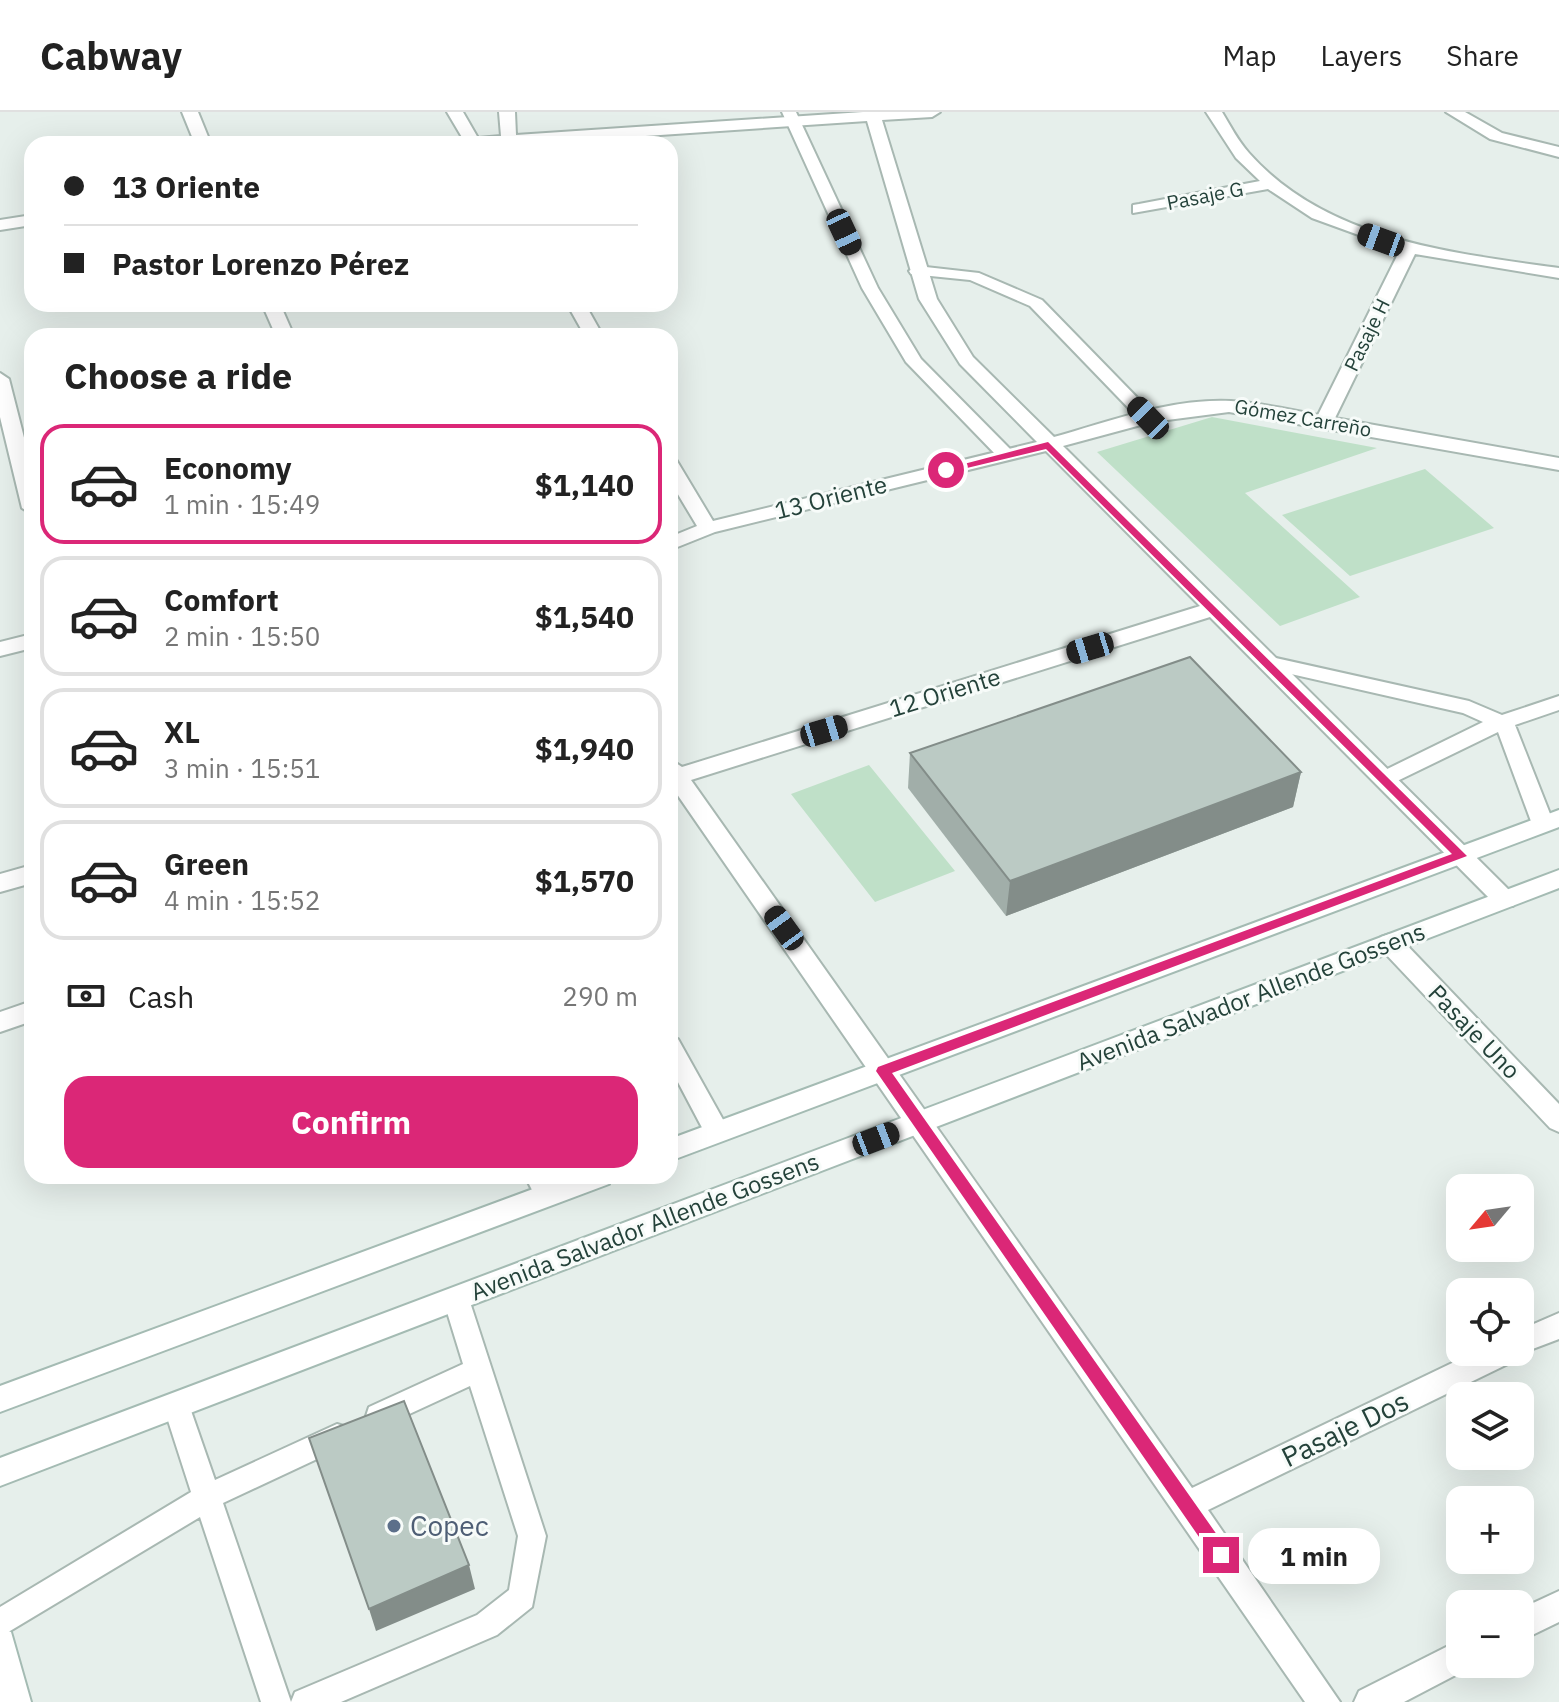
<!DOCTYPE html>
<html lang="en">
<head>
<meta charset="utf-8">
<style>
  body { margin:0; font-family:"IBM Plex Sans",sans-serif; background:#f6f6f6; color:#222; height:100vh; display:flex; flex-direction:column; font-size:30px; white-space:nowrap }
  * { box-sizing:border-box; margin:0 }
  p { font-size:26px; color:#767676 }
  .icon { flex:none; width:44px; height:44px; fill:none; stroke:currentColor; stroke-width:2; stroke-linecap:round; stroke-linejoin:round }
  .map { position:relative; flex:1; overflow:hidden }
  .sheet { position:absolute; left:24px; top:216px; width:654px; height:856px; display:flex; flex-direction:column; background:#fff; border-radius:24px; box-shadow:0 8px 32px #0002 }
  .sheet>* { flex:none }
  .guide { position:absolute; left:24px; top:24px; width:654px; height:176px; border-radius:24px; box-shadow:0 8px 32px #0002; display:grid; align-content:center; height:176px; padding:0 40px; background:#fff }
  .needle { width:52px; rotate:241deg }
  .controls { position:absolute; left:1446px; top:1062px; display:grid; gap:16px }
  .controls a { display:grid; place-items:center; width:88px; height:88px; border-radius:16px; background:#fff; box-shadow:0 8px 32px #0002; font-size:40px }
  .end { position:absolute; width:36px; height:36px; margin:-18px; border:10px solid #db2777; background:#fff; box-shadow:0 0 0 4px #fff }
  .from { border-radius:50% }
  .bubble { position:absolute; height:56px; border-radius:24px; background:#fff; box-shadow:0 8px 32px #0002; font-size:26px; font-weight:700; line-height:56px; text-align:center }
  .car { position:absolute; width:24px; height:48px; margin:-24px -12px; border-radius:10px; box-shadow:0 0 6px 2px #0007; background:linear-gradient(#222 24%,#8ab4d8 0 40%,#222 0 76%,#8ab4d8 0 86%,#222 0) }
  .guide b { display:flex; align-items:center; gap:28px; height:76px; font-size:30px }
  .guide b+b { border-top:2px solid #e0e0e0 }
  .guide i { width:20px; height:20px; background:#222 }
  ul { padding:0; list-style:none }
  li { display:flex; align-items:center; gap:24px; height:120px; margin:0 16px 12px; padding:0 24px; border:4px solid #e0e0e0; border-radius:24px }
  li div { flex:1 }
  li b { display:block; font-size:30px }
  li em { font-style:normal; font-weight:700 }
  li.current { border-color:#db2777 }
  li>.icon { width:72px; height:72px; stroke-width:1.5 }
  h2 { padding:0 40px; font-size:36px; line-height:96px }
  .pay { display:flex; align-items:center; gap:20px; height:88px; padding:0 40px; font-size:30px }
  .pay p { margin-inline-start:auto }
  .button { display:flex; gap:16px; margin-top:auto; padding:16px 40px }
  .button a { flex:1; height:92px; border-radius:24px; background:#db2777; color:#fff; font-size:32px; font-weight:700; line-height:92px; text-align:center }
  header { display:flex; align-items:center; gap:48px; box-sizing:border-box; height:112px; padding:0 40px; background:#fff; border-bottom:2px solid #e0e0e0 }
  header strong { font-size:38px }
  nav { display:flex; gap:44px; margin-inline-start:auto; font-size:28px }
  .map>svg:first-child { display:block }
  .green { fill:#bfe0c8 }
  .lines { fill:none; stroke-linecap:round; stroke-linejoin:round }
  .lane-casing { stroke:#a8b8b2; stroke-width:4 }
  .street-casing { stroke:#a8b8b2; stroke-width:4 }
  .secondary-casing { stroke:#a4bbb3; stroke-width:4 }
  .lane { fill:#fff; fill-rule:evenodd }
  .street { fill:#fff; fill-rule:evenodd }
  .secondary { fill:#fff; fill-rule:evenodd }
  .wall { fill:#a1aea9 }
  .shaded-wall { fill:#838d89 }
  .building { fill:#bbcac4; stroke:#838d89; stroke-width:2 }
  .route { fill:#db2777 }
  .service-dot { fill:#5c6f8a; stroke:#f7fbf9; stroke-width:3 }
  .labels { text-anchor:middle; stroke-width:6; stroke-linejoin:round; paint-order:stroke }
  .far-street-label { font-size:20px; fill:#24423a; stroke:#f7fbf9 }
  .street-label { font-size:24px; fill:#24423a; stroke:#f7fbf9 }
  .near-street-label { font-size:28px; fill:#24423a; stroke:#f7fbf9 }
  .near-service-label { font-size:28px; fill:#4e5e75; stroke:#f7fbf9; text-anchor:start }
</style>
</head>
<body>
<header>
<strong>Cabway</strong>
<nav><a>Map</a><a>Layers</a><a>Share</a></nav>
</header>
<div class="map">
<svg width="1559" height="1590" viewBox="0 0 1559 1590">
  <rect width="100%" height="100%" fill="#e6efeb"/>
  <path class="green" d="M1212,305l165,31 -132,45 115,104 -80,29 -183,-174z
    M1425,357l69,59 -144,48 -68,-61z
    M869,653l86,106 -80,31 -84,-108z"/>
  <g class="lines">
    <defs>
      <path id="lane" d="M782,0h14l82,176 43,71 91,92v8h-12l-94,-97 -44,-74z
        M917,154l62,7 63,27 115,118 -3,4h-12l-112,-116 -60,-26 -59,-6 -2,-3z
        M1267,544l202,45 33,14 57,-19v14l-44,15 39,99 -4,5 -7,2 -11,-7 -34,-92 -107,52h-14l-3,-5 3,-5 106,-52 -20,-9 -203,-46 -3,-5z
        M670,924l8,3 48,86 3,7 -3,7 -9,3 -9,-3 -38,-72z
        M525,1064h25l9,19 -3,7 -9,3 -9,-3z
        M456,1176l9,3 4,8 77,237 -14,71 -35,28 -156,67h-50l4,-10 182,-77 32,-25 9,-54 -48,-150 -91,42 -10,-3 -3,-9 3,-9 94,-43 -20,-65 4,-8z
        M176,1281l10,4 3,8 26,75 122,-56 10,3 4,9 -4,9 -124,58 68,199h-30l-61,-185 -200,120v-30l191,-115 -28,-87 3,-8z"/>
      <path id="street" d="M182,0h16l13,32h-16z
        M447,0h16l15,26 23,-2 -2,-24h16l1,23 347,-23h77l-8,5 -50,3 55,179 36,58 81,80c57,-16 117,-39 177,-36 29,2 58,8 87,14l82,-165 -88,-32 -44,-29 -135,24v-8l6,-1 121,-23 -24,-23 -30,-46h16c8,13 16,29 27,41 77,87 202,100 310,115v10l-144,-24 -80,164 224,40v12l-330,-58 -77,10 -89,24 450,448 4,6 -4,6h-16l-287,-289 -519,163 501,708 283,-136h45v-22l39,-17v26l-42,16 -3,6 -306,149 132,192h-35l-635,-918v-25l12,8 518,-161 -154,-155 -331,81 -45,18v-13l27,-11 -27,-45v-22l7,2 36,60 324,-79 -77,-78 -41,-65 -52,-178 -340,23h-79l15,-5z
        M1446,0h19l37,21 57,14v10l-69,-18z
        M32,103v10l-32,5v-10z
        M262,192h18l14,32h-18z
        M567,192h18l18,32h-18z
        M0,261l9,6 23,90v45l-10,-6 -22,-91z
        M32,522v14l-32,8v-14z
        M32,753v18l-32,9v-18z
        M1390,822l9,3 160,167v28l-9,-4 -169,-179 -3,-6 3,-6z
        M32,889v20l-32,11v-20z
        M1559,1479v31l-39,19v-32z
        M1460,1528v24h13l-2,3 -67,35h-50l5,-11z"/>
      <path id="secondary" d="M1559,698v17l-889,334v-22z
        M1559,758v18l-1559,598v-28z
        M568,1064h44l-3,8 -609,228v-26z
        M0,1516l11,4 20,70h-31z"/>
    </defs>
    <use href="#lane" class="lane-casing"/>
    <use href="#street" class="street-casing"/>
    <use href="#secondary" class="secondary-casing"/>
    <use href="#lane" class="lane"/>
    <use href="#street" class="street"/>
    <use href="#secondary" class="secondary"/>
  </g>
  <path class="wall" d="M910,641l391,19 -8,35 -287,109 -98,-128z"/>
  <path class="shaded-wall" d="M1301,660l-8,35 -287,109 4,-35z
    M469,1453l6,24 -99,42 -7,-22z"/>
  <path class="building" d="M1190,545l111,115 -291,109 -100,-128z
    M404,1289l65,164 -100,44 -60,-171z"/>
  <path class="route" d="M1048,330l419,414 -575,217 335,476v11l-6,3 -6,-3 -339,-489 2,-4 574,-213 -406,-405 -100,24 -5,-3z"/>
  <circle class="service-dot" cx="394" cy="1414" r="8"/>
  <g class="labels">
    <g class="far-street-label">
      <text transform="translate(1205 84) rotate(-11)" y="7">Pasaje G</text>
      <text transform="translate(1367 223) rotate(-64)" y="7">Pasaje H</text>
      <text transform="translate(1303 306) rotate(10)" y="7">Gómez Carreño</text>
    </g>
    <g class="street-label">
      <text transform="translate(831 386) rotate(-14)" y="8">13 Oriente</text>
      <text transform="translate(945 581) rotate(-17)" y="8">12 Oriente</text>
      <text transform="translate(1251 885) rotate(-21)" y="8">Avenida Salvador Allende Gossens</text>
      <text transform="translate(1474 920) rotate(46)" y="8">Pasaje Uno</text>
      <text transform="translate(645 1115) rotate(-21)" y="8">Avenida Salvador Allende Gossens</text>
    </g>
    <g class="near-street-label">
      <text transform="translate(1345 1317) rotate(-26)" y="10">Pasaje Dos</text>
    </g>
    <g class="near-service-label">
      <text x="410" y="1424">Copec</text>
    </g>
  </g>
</svg>
<div class="controls">
<a><svg class="needle" viewBox="-14 -14 28 28"><path d="M0-13l5 13h-10z" fill="#e53935"/><path d="M0 13l5-13h-10z" fill="#767676"/></svg></a>
<a><svg class="icon" aria-label="locate" viewBox="0 0 24 24"><circle cx="12" cy="12" r="6"/><path d="M12 2v4M12 18v4M2 12h4M18 12h4"/></svg></a>
<a><svg class="icon" aria-label="layers" viewBox="0 0 24 24"><path d="M12 4l9 5-9 5-9-5zM3 14l9 5 9-5"/></svg></a>
<a>+</a>
<a>−</a>
</div>
<i class="end from" style="left:946px;top:358px"></i>
<i class="end" style="left:1221px;top:1443px"></i>
<div class="bubble" style="left:1248px;top:1416px;width:132px">1 min</div>
<i class="car" style="left:844px;top:120px;rotate:155deg"></i>
<i class="car" style="left:1381px;top:128px;rotate:290deg"></i>
<i class="car" style="left:1148px;top:306px;rotate:316deg"></i>
<i class="car" style="left:1090px;top:536px;rotate:253deg"></i>
<i class="car" style="left:824px;top:619px;rotate:73deg"></i>
<i class="car" style="left:784px;top:816px;rotate:324deg"></i>
<i class="car" style="left:876px;top:1027px;rotate:69deg"></i>
<div class="guide">
<b><i class="from"></i>13 Oriente</b>
<b><i></i>Pastor Lorenzo Pérez</b>
</div>
<section class="sheet">
<h2>Choose a ride</h2>
<ul>
<li class="current"><svg class="icon" aria-label="car" viewBox="0 0 24 24"><path d="M5 17H2v-5l4-1 3-4h7l3 4 3 1v5h-3M9 17h6M6 11h13"/><circle cx="7" cy="17" r="2"/><circle cx="17" cy="17" r="2"/></svg><div><b>Economy</b><p>1 min · 15:49</p></div><em>$1,140</em></li>
<li><svg class="icon" aria-label="car" viewBox="0 0 24 24"><path d="M5 17H2v-5l4-1 3-4h7l3 4 3 1v5h-3M9 17h6M6 11h13"/><circle cx="7" cy="17" r="2"/><circle cx="17" cy="17" r="2"/></svg><div><b>Comfort</b><p>2 min · 15:50</p></div><em>$1,540</em></li>
<li><svg class="icon" aria-label="car" viewBox="0 0 24 24"><path d="M5 17H2v-5l4-1 3-4h7l3 4 3 1v5h-3M9 17h6M6 11h13"/><circle cx="7" cy="17" r="2"/><circle cx="17" cy="17" r="2"/></svg><div><b>XL</b><p>3 min · 15:51</p></div><em>$1,940</em></li>
<li><svg class="icon" aria-label="car" viewBox="0 0 24 24"><path d="M5 17H2v-5l4-1 3-4h7l3 4 3 1v5h-3M9 17h6M6 11h13"/><circle cx="7" cy="17" r="2"/><circle cx="17" cy="17" r="2"/></svg><div><b>Green</b><p>4 min · 15:52</p></div><em>$1,570</em></li>
</ul>
<div class="pay"><svg class="icon" aria-label="cash" viewBox="0 0 24 24"><path d="M3 7h18v10H3z"/><circle cx="12" cy="12" r="2"/></svg>Cash<p>290 m</p></div>
<div class="button"><a>Confirm</a></div>
</section>
</div>
</body>
</html>
